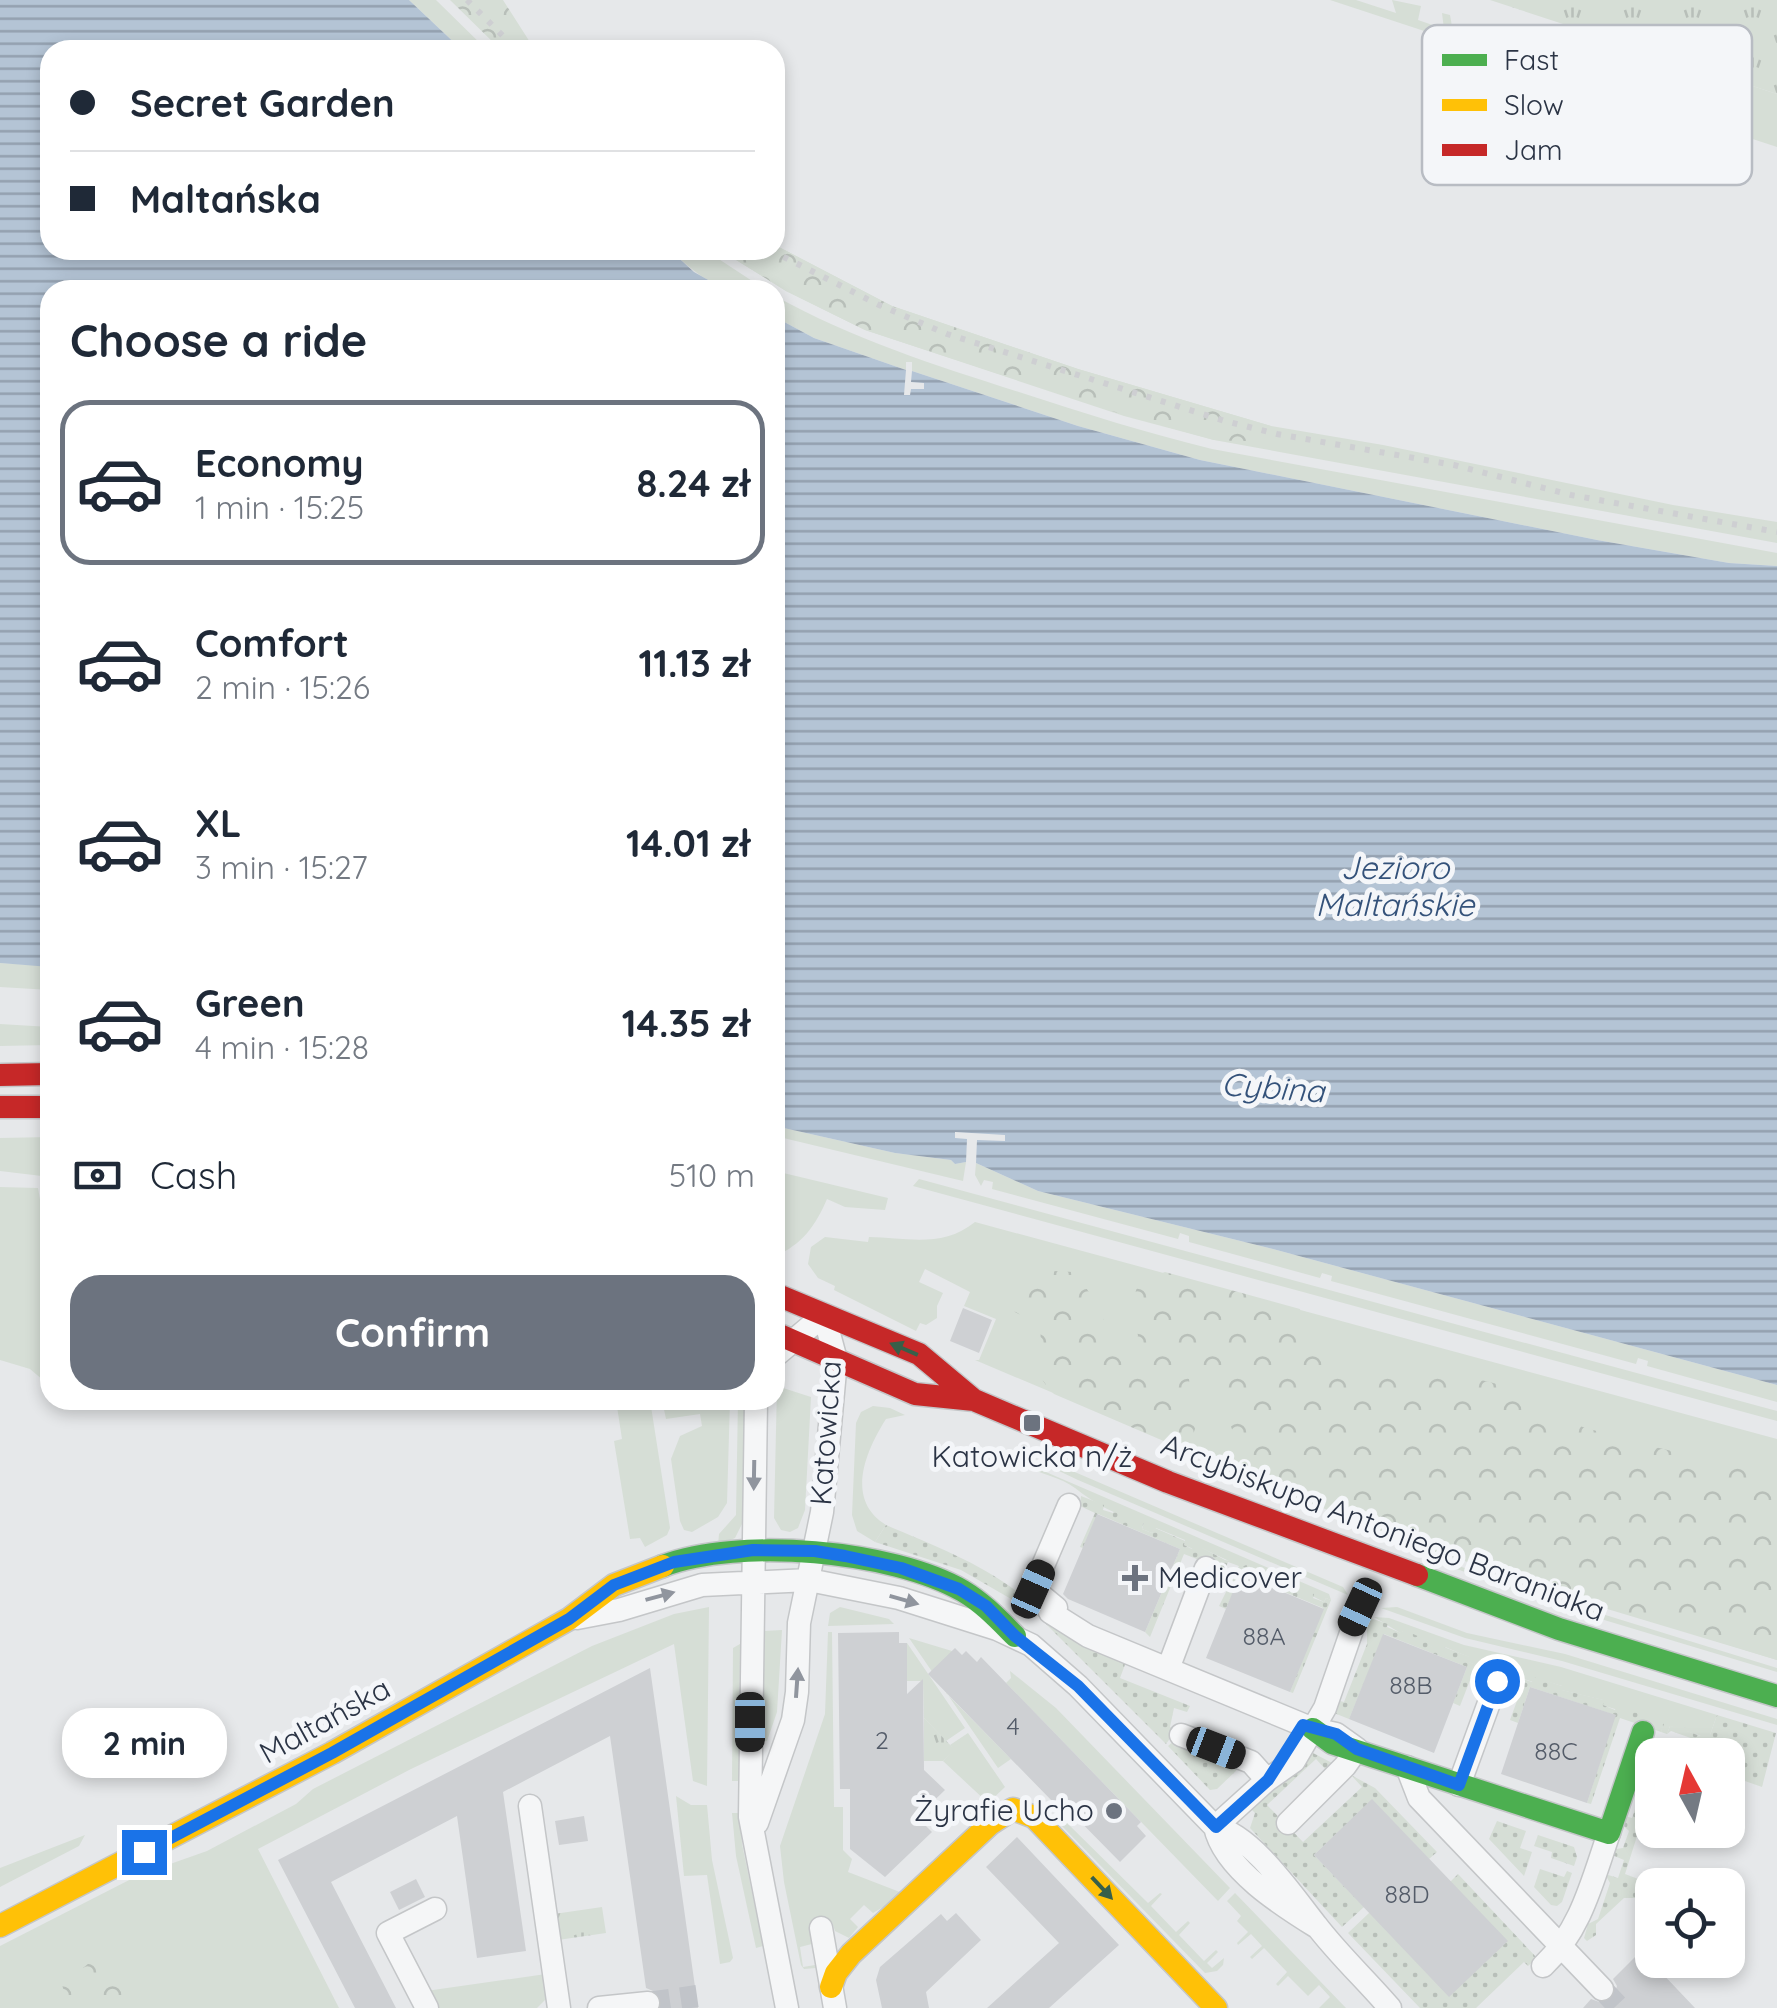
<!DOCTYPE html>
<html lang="en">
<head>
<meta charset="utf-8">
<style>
  body { margin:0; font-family:Quicksand,sans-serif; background:#f2f2f3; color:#1f2937; height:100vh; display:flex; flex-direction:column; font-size:38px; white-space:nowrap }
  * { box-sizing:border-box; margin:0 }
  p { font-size:32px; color:#747a83 }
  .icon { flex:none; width:55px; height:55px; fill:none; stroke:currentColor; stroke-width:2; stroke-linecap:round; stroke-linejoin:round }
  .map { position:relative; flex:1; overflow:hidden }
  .details { position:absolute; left:40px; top:280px; width:745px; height:1130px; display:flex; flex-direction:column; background:#fff; border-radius:30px; box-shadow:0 5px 15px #0003 }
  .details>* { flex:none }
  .hud { position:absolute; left:40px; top:40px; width:745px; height:220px; border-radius:30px; box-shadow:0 5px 15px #0003; display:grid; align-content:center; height:220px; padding:0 30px; background:#fff }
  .needle { width:65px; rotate:352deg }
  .controls { position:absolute; left:1635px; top:1738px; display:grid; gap:20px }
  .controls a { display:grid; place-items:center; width:110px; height:110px; border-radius:20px; background:#fff; box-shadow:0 5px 15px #0003; font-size:50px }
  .end { position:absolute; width:45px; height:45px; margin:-22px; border:12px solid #1a73e8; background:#fff; box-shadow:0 0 0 5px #fff }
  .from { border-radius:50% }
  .bubble { position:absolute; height:70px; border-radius:30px; background:#fff; box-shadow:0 5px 15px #0003; font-size:32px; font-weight:700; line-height:70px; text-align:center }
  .car { position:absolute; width:30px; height:60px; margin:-30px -15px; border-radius:12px; box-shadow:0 0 8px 2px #0007; background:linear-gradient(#222 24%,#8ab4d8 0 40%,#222 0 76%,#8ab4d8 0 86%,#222 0) }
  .hud b { display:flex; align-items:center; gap:35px; height:95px; font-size:38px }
  .hud b+b { border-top:2px solid #e0e1e3 }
  .hud i { width:25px; height:25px; background:#1f2937 }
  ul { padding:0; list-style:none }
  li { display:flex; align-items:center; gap:30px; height:165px; margin:0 20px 15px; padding:0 10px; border:5px solid transparent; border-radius:30px }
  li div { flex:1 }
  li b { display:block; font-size:38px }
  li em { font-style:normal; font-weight:700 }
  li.active { border-color:#6c737f }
  li>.icon { width:90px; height:90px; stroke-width:1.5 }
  h2 { padding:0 30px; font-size:45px; line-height:120px }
  .pay { display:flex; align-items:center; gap:25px; height:110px; padding:0 30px; font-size:38px }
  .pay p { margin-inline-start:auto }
  .button { display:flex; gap:20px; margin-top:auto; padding:20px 30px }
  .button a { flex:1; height:115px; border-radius:30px; background:#6c737f; color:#fff; font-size:40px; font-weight:700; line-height:115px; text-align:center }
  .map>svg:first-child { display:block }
  .grass { fill:#d6ded6 }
  .forest { fill:url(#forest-crowns) }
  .park { fill:url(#park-tufts) }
  .garden { fill:url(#garden-dots) }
  .water { fill:url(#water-rules) }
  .building { fill:#ced0d3 }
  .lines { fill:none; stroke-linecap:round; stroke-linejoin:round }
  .street-tunnel { stroke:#c1c4c9; stroke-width:22; stroke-dasharray:22 11; stroke-linecap:butt }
  .street-casing { stroke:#c4c6c8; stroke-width:25 }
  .fast-casing { stroke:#c4c6c8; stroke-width:25 }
  .slow-casing { stroke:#c4c6c8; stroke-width:25 }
  .jam-casing { stroke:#c4c6c8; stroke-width:25 }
  .street { stroke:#f5f6f7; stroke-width:22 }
  .fast { stroke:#4caf50; stroke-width:22 }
  .slow { stroke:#ffc107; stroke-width:22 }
  .jam { stroke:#c62828; stroke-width:22 }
  .rail { stroke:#cecfd2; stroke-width:6; stroke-dasharray:5 10; stroke-linecap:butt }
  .oneway { fill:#375f49 }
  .oneway2 { fill:#90959e }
  .route { stroke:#1a73e8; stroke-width:12 }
  .poi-dot { fill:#6c737f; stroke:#f4f6f9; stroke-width:4 }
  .labels { text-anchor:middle; stroke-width:10; stroke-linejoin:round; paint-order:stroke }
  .number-label { font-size:25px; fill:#545c69 }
  .street-label { font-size:30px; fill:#2b3445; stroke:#f4f6f9 }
  .poi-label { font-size:30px; fill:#2b3445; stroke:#f4f6f9 }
  .water-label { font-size:32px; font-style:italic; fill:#34527a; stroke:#f4f6f9 }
  .key { fill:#f4f6f9; stroke:#b8bcc3; stroke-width:2.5 }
  .key-label { font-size:28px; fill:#2b3445 }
</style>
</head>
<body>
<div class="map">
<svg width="1777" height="2008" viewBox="0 0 1777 2008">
  <defs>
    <pattern id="forest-crowns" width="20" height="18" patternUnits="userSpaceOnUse" patternTransform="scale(2.5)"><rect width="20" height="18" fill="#d6ded6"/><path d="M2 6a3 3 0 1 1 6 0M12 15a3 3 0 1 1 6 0" fill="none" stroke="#b8bfb9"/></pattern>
    <pattern id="park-tufts" width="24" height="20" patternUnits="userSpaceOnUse" patternTransform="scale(2.5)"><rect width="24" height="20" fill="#d6ded6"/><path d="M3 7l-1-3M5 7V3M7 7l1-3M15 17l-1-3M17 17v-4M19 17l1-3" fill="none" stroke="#b8bfb9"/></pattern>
    <pattern id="garden-dots" width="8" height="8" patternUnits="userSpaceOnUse" patternTransform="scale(2.5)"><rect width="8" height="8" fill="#d6ded6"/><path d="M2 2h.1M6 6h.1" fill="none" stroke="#b8bfb9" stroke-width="1.8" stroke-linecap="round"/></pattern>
    <pattern id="water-rules" width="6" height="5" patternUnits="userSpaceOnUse" patternTransform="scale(2.5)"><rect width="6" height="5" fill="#b4c4d5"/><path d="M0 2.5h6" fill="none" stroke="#93a0af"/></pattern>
  </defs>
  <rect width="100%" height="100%" fill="#e6e8ea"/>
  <path class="grass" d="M409,0h27l51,50h-25z
    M1330,0h26l40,13 -4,-13 29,6 -3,14 26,9 -2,-16 8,2 3,17 105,34 -1,-15 8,2 3,17 82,27 -1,-16 8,2 2,17 59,19 -1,-16 8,-26 52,17v53z
    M775,245l117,61 186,63 193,57 112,19 290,60 104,17v21l-563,-103 -90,-24 -259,-86 -79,-39 -66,-41h55z
    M670,250h35l61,40c-50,0 -58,-6 -96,-40z
    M775,296c78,43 159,69 244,96 64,21 128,41 193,57l565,104v13l-48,-3 -132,-23 -397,-80 -122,-34 -166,-55v-9h-6v8l-92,-32 -39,-21z
    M0,963l50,3v24l-50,-3z
    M0,1024l50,3v18l-50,1z
    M775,1126l120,27 56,7 4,4 11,-2 -3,19 -188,-45z
    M50,1137v40l-50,-6v-33z
    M976,1163l62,28 235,58 504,136v17l-130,-36 1,-5 -10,-3 -2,6 -305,-83 1,-5 -10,-3 -2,5 -131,-36v-6l-9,-3 -2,6 -186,-50 1,-7 -9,-2 -3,6 -6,-11z
    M775,1171l113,27 -3,12 -40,-3 -18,-8c-11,26 -25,46 -52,57z
    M919,1179l858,232v10l-864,-235z
    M0,1187l38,1 3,17 9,13v168l-20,-17 -30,-9z
    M975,1222l802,217v221l-203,-61 -121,-42h-11l-467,-197h4l17,-41 -32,-13 6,-14 -45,-23 -6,13 24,11 -6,13v12l-11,7 -6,-2 -4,8 -82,-41 1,-4 -17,-8 -10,-14 3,-17 14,-10 43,5 1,-5c39,1 74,11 106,-15z
    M777,1386l34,11 -6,113 -7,18 -8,4 -9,-2 -7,-12z
    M616,1400h34l20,128 -3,7 -22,12 -5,-9 -10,1 -16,-98 8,-2z
    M662,1400h68l-3,103 -9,14 -26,15 -8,-2 -4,-9 -9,-62 9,-23 22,-10 -2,-12 -34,5z
    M738,1400h8l-3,122 -8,16 -17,7 1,-11 17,-19z
    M873,1406l17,2 15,7 -19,4c-21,33 -41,81 0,106l-11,17 -18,-11 -5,-16 4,-92 5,-11z
    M1042,1458l301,129 5,8 -270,-115 -38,-18z
    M1025,1463l304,131 2,6 -5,-2 -2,4 -39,-20 -2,4 -9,-4 1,-4 -29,-13 -2,3 -49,-23 -2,4 -9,-4 1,-5 -29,-12 -4,5 -10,-4 2,-6c-27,-8 -48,-18 -69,-35 -13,-10 -36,-15 -51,-22z
    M1443,1564h10l120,41 204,63v4l-216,-65z
    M709,1607l-2,179 -14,-5 -19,-137 -263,125 -153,80 81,159h-339v-62l139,-71 68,-24 89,-47 17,-15 279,-143 82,-32z
    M840,1607l49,12 5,5 -66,2 2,-13z
    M1397,1607l70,26 98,21 212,65v6l-215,-64 -97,-23 -84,-30z
    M1374,1617l15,1 75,27 97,22 156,48 -7,20 -9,1 -31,-10 -3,8 -6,-2 2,-8 -61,-19 1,-5 -42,-10 1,-4 -27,-8 -2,4 -15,-5 1,-4 -36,-11 -2,5 -13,-5 1,-5 -24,-10 -3,4 -15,-6 1,-4 -25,-10 -1,3z
    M782,1630l-5,82 -10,29h-4l-3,-3 4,-107z
    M828,1632h4l2,175h9v43l9,9 -4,13 57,22 -32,19 -9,-8 -14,14 8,8 -9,11 -14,-7 -3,-9 -22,3 2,19 -12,3 3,20 12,-2 1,3 -12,1 -3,-4 -17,-83 -4,-36 45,-132z
    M909,1638l43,13 -6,42 65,66 -13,9z
    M907,1643l58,85 -19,13 -22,-23 -1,-37h-16z
    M740,1644l-1,137h-7l1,-133z
    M1010,1671l46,37 174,180 -12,13 -212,-218 5,-5z
    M968,1733l37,54 -17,16 -45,-42 11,-11 -4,-5z
    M676,1796l15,9h16l5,55 21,98 -3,4 -10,2 -13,-89 -23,1z
    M732,1813h8l2,31 21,102 -7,2 -20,-92z
    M1064,1820l84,83 12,-10 2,1 -11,12 25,26 12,-11 2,2 -11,12 25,26 12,-11 2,2 -11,11 5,5 12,-10 -1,7 -6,6 -12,2 -145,-149z
    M85,1835l-6,11 -79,41v-19z
    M1235,1893l111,115h-27l11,-11 -11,-12 -11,11 -20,-20 -10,10 -2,-2 11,-12 -23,-24 -12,11 -2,-2 12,-11 -11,-12 -13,11 -1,-2 11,-11 -11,-11 4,-5 -14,-15z
    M546,1974l1,24 -10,10h-103l-8,-17z"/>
  <path class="forest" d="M450,0h53l32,50h-34z
    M775,245l117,61 186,63 193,57c-12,21 -35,14 -57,14l-93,-26 -256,-84 -79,-39 -66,-41h55z
    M1033,1270l41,2c11,14 21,27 28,44 6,11 6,21 15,30l14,-1 7,-9 -6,-34 7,-20 26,-10 135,37 4,31 24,23 24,9 38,-8 47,5 76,19 32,28 93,27 139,33v184l-264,-82 2,-19 -7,-12c-21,-9 -38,-4 -55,10h-11l-151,-62c-12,-20 -18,-16 -35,-28 -21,-15 -32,-60 -36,-85l-17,-10 -14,7 6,50 -8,22 -133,-57c-28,-29 -10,-34 -14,-68l-25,-14 -11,-15 3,-13z
    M73,1958l6,5 -3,13 11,15 4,-3 -1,-9 -5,1 -2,-12 11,-9 9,1 -3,13 3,5 19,-4v26l5,8h-53c-10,-14 -16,-27 -12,-44z"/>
  <path class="park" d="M1490,0h287v94z
    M924,1718l31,32 -12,11h-19z
    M602,1907l4,26 -48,7 -4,-26z"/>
  <path class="garden" d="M1081,1496l23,9 -1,5 10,3 2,-3 29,12 -2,7 10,4 3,-5 30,13 -1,4 8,4 3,-5 30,16 17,3v4l4,-2 30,14 -2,3 8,4 3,-4 29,12 -1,4 11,4 2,-4 5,2 -38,93 -3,-1 33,-84 -82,-34 -15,35 -7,-3 20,-40 -11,-4 -3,8 -41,-16 -34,83 -5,-5 35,-83 -82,-35 -15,34 -3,-1 15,-34 -15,-7z
    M886,1525c54,23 108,43 152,84l-3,4 -74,-43 -86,-28z
    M1040,1610l86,52 -6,16 70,28 -3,6 -13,-4 -4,19 6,3 -10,14 -130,-130z
    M1367,1617l21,7 -1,3 14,6 3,-3 25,11 -1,4 14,5 2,-3 26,10 -1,5 12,5 3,-6 35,11 -1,5 14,5 3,-5 27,9v4l42,10 -1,5 12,5 2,-5 47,19 -3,8 -41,-14 -29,86 -4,-1 28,-88 -85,-28 -12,36 -8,-3 12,-33 -48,-17 -14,36 -7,-3 14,-36 -83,-33 -35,85 -15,-6 2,-13 8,2 23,-58z
    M1717,1715l59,18 -14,54 -34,-12v-20h-54l2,-7 18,6 5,-13 -28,-10 -4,3 3,-8 18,2 -1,3 13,5 2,-3 8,2z
    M1175,1740l65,27 -23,22 -7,1 -42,-44z
    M1313,1753l21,11 -7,7 -11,-12 -49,46 36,37 59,-55 -11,-12 24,13 62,64 -8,7 -57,-59 -58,55 50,52 -22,20 -92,-99 5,-15 -4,-4z
    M1641,1768l11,4v17l-27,85 29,11 -2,4 -17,9h-11l-28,26v11l-9,6 -3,-3 4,-14 10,-5 12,-36 -5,-9 13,4 6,-18 -12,-5 4,-6 7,-1 6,-17 -5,-5 1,-10 7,2 10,-30 -7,-3z
    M1497,1821l29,10 -6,17 12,4 -8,24 -35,-37z
    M1538,1835l36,12 3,10 -3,9 -23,-8 1,-6 -18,-6z
    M1540,1869l24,8 3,-6 5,2 -10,29 -5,4 -6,-1 -17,-18z
    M1458,1874l79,84 -9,8 -4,-4 -48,46h-56l-72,-75 21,-20 82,-32z"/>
  <path class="water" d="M0,0h409l53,50h-412v200h620l24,22 32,18h-676v677l-50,-4z
    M775,317l39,21 92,32 -2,25h6l1,-6h13v-6l-13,-1 1,-11 166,55 122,34 397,80 132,23 48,3v819l-504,-136 -235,-58 -62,-28 1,-23 28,1v-6l-50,-3v6l12,1 -1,23 -11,2 -4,-4 -56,-7 -120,-27z"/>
  <path class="building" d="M963,1308l29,12 -13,33 -29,-12z
    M1097,1514l83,35 -35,83 -77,-33 -5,-5z
    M1240,1574l84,35 -34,83 -84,-34z
    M899,1632v11h8v51l16,-15 1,91 21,20 -28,27 15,15 -47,45 -35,-28v-60h-10l-2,-156z
    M1383,1634l84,33 -33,86 -85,-34z
    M955,1648l7,7 4,-4 11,11 4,-5 160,165 -4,4 9,10 -26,26 -62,-63 -4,4 -126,-129z
    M650,1668l48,340h-36l-2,-14 -14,-6 -36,-252 -107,56 23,159 -49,7 -20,-142 -126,66 65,126h-41l-77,-148z
    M1530,1687l86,28 -29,88 -86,-29z
    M1372,1799l136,142 -59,56 -135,-142z
    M584,1816l4,25 -29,4 -4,-24z
    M1017,1837l102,108 -70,63h-62l72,-65 -73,-76z
    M416,1879l9,18 -26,13 -9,-18z
    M956,1913l25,27 -55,52 3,16h-47l-6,-28 4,-13 61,-53 6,7z
    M1641,1951l54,57h-112l8,-9 14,5 8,-5 4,-13 -4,-7z"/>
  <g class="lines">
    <path class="street-tunnel" d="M1602,1989l18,19
      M648,2003l49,-7"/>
    <defs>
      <path id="street" d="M756,1400l-6,417 37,191
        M1046,1601l4,11 38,24 225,93 23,5 21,15 -12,17 -57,57
        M1056,1608l-23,-19 36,-84
        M577,1618l42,-8 83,-25 107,-5 90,18 98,31 34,16 47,41 137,141c9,42 68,79 102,100
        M1168,1669l38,-101
        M1181,1735l70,27 16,18
        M1407,1767l12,31 183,191
        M1459,1785l38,-104
        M530,1806l29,202
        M757,1823l36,-103 4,-28 2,-69 23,-111 14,-152 -12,-45 -49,41
        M1215,1827l52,-47 27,-19 31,-53 35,-101
        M1215,1827c38,9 77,68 101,98 22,29 50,55 74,83
        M821,1928l14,80
        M1543,1966c38,-36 49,-84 66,-133
        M427,2008l-39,-75 47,-24
        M599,2008l49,-5"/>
      <path id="fast" d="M663,1566c76,-29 229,-16 300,25 20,12 35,28 52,45
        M1417,1575l142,54 218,67
        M1313,1729l19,14 277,90 34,-101"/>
      <path id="slow" d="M0,1926l332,-173 237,-134 45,-34 49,-19
        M831,1987l5,-14 15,-19 139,-130 23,-15 21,8 182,191"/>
      <path id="jam" d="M0,1075l50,-1
        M0,1107h50
        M775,1294l144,60 55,46
        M775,1333l140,61 59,6 194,82 249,93"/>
    </defs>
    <use href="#street" class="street-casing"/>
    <use href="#fast" class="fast-casing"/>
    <use href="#slow" class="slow-casing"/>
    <use href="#jam" class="jam-casing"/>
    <use href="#street" class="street"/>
    <use href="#fast" class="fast"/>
    <use href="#slow" class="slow"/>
    <use href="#jam" class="jam"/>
    <path class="rail" d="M467,0l50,50
      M770,250l109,55 68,29 278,87 52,13 177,31 117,30 206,37"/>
  </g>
  <defs><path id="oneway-solid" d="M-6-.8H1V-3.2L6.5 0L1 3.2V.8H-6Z" transform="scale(2.5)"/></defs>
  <g class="oneway">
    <use href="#oneway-solid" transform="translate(904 1349) rotate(-157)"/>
    <use href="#oneway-solid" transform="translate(1102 1888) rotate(47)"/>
  </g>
  <g class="oneway2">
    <use href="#oneway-solid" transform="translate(754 1475) rotate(91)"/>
    <use href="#oneway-solid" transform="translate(660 1596) rotate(-15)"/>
    <use href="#oneway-solid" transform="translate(904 1600) rotate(16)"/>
    <use href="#oneway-solid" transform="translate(797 1683) rotate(-86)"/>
  </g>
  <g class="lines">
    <path class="route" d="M144,1852l188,-99 237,-134 45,-34 60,-23 79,-12 62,1 30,5 56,12 58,21 27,17 29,30 63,50 138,141 52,-47 35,-55 33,9 21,15 102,36 38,-104"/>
  </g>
  <g class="poi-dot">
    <rect x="1022" y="1413" width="20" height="20" rx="5"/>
    <path d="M1130 1563h10v10h10v10h-10v10h-10v-10h-10v-10h10z"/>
    <circle cx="1114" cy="1811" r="10"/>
  </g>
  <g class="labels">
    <g class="number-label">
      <text x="1264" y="1645">88A</text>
      <text x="1411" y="1694">88B</text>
      <text x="1013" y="1735">4</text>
      <text x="882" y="1749">2</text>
      <text x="1556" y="1760">88C</text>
      <text x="1407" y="1903">88D</text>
    </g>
    <g class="street-label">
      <text transform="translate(826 1433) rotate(-86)" y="10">Katowicka</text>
      <text transform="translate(1383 1528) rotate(21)" y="10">Arcybiskupa Antoniego Baraniaka</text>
      <text transform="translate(325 1721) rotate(-29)" y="10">Maltańska</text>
    </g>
    <g class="poi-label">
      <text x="1032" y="1467">Katowicka n/ż</text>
      <text x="1158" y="1588" text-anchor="start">Medicover</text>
      <text x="1094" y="1821" text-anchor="end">Żyrafie Ucho</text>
    </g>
    <g class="water-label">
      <text x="1395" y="879">Jezioro<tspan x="1395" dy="37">Maltańskie</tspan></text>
      <text transform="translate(1273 1088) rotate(4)" y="11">Cybina</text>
    </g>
  </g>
  <rect x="1422" y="25" width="330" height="160" rx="15" class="key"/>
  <rect x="1442" y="54" width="45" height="12" fill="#4caf50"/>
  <rect x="1442" y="99" width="45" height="12" fill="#ffc107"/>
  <rect x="1442" y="144" width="45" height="12" fill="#c62828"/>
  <g class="key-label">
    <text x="1504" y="70">Fast</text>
    <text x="1504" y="115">Slow</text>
    <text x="1504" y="160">Jam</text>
  </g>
</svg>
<div class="controls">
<a><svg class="needle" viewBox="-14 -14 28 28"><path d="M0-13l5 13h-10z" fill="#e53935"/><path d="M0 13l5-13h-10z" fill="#747a83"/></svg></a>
<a><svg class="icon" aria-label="locate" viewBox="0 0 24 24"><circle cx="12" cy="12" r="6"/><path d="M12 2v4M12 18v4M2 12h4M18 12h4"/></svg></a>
</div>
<i class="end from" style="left:1497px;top:1681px"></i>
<i class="end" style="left:144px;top:1852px"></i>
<div class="bubble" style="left:62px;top:1708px;width:165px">2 min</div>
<i class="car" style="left:1033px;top:1589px;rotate:24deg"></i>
<i class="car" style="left:1360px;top:1607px;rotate:205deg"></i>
<i class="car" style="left:750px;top:1722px;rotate:180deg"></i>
<i class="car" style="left:1216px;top:1748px;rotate:111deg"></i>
<div class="hud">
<b><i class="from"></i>Secret Garden</b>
<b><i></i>Maltańska</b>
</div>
<section class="details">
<h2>Choose a ride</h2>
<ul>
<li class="active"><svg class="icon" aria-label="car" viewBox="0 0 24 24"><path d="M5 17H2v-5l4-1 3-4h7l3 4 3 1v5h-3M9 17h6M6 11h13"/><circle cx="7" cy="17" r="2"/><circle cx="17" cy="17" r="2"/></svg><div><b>Economy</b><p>1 min · 15:25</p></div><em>8.24 zł</em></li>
<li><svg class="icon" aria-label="car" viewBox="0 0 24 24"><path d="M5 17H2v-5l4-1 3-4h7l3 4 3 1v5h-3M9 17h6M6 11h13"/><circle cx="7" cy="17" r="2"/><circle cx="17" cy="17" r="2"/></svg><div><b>Comfort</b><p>2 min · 15:26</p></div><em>11.13 zł</em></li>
<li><svg class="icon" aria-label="car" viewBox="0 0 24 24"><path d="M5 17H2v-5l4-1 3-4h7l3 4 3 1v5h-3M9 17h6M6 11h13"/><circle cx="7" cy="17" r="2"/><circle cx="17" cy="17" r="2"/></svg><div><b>XL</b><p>3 min · 15:27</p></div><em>14.01 zł</em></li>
<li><svg class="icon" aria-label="car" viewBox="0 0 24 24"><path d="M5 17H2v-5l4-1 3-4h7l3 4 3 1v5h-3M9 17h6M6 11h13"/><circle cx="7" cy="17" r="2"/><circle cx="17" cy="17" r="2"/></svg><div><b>Green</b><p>4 min · 15:28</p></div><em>14.35 zł</em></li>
</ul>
<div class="pay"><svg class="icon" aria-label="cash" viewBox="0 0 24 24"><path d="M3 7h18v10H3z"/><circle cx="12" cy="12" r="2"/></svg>Cash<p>510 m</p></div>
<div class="button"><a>Confirm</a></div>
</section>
</div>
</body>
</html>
